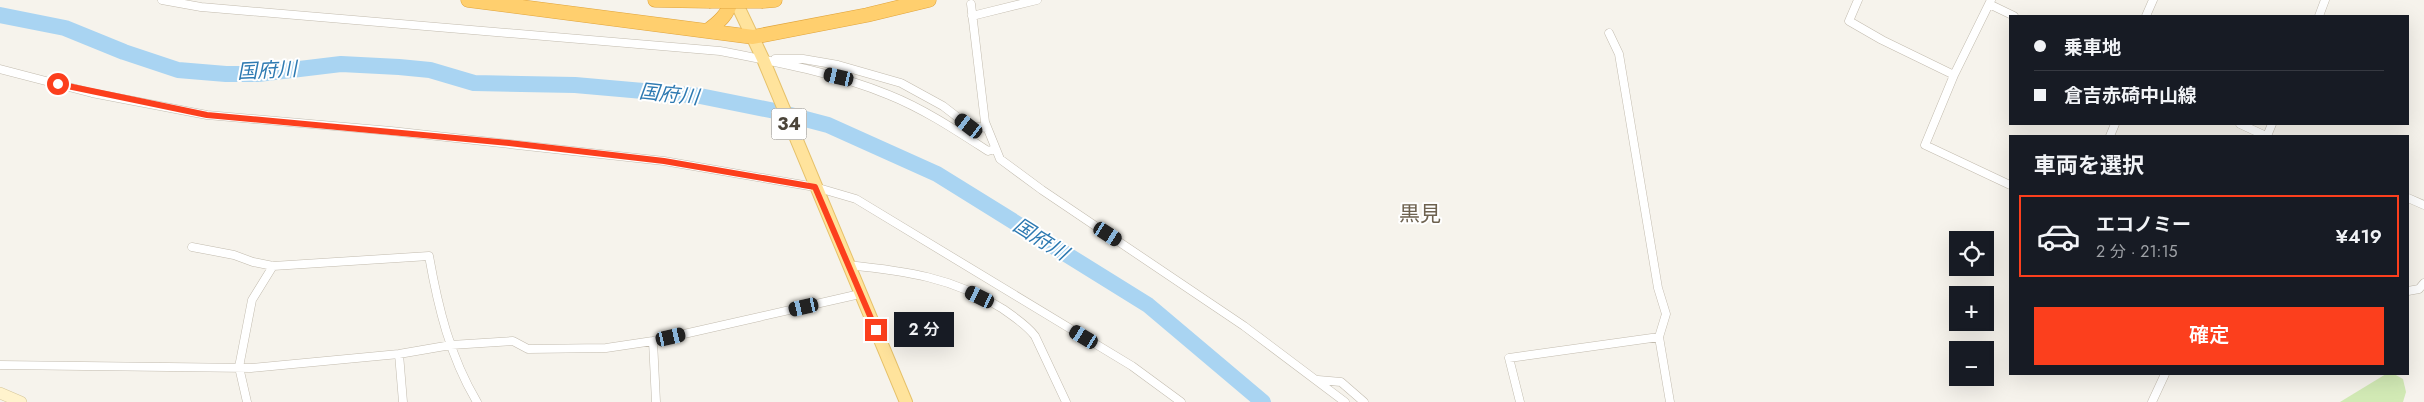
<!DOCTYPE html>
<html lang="ja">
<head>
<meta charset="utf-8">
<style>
  body { margin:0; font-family:Jost,"Noto Sans JP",sans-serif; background:#242831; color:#f1f3f6; height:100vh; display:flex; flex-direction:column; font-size:19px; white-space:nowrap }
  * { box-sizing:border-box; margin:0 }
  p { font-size:16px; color:#9ea1a6 }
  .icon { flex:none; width:28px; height:28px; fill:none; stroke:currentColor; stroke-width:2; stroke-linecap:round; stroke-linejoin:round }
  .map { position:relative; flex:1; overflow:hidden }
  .details { position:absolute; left:2009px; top:135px; width:400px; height:240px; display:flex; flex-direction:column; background:#171b24; border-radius:0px; box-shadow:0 5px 20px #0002 }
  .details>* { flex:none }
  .guide { position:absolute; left:2009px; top:15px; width:400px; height:110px; border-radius:0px; box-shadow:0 5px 20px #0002; display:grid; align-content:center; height:110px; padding:0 25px; background:#171b24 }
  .tools { position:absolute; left:1949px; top:231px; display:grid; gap:10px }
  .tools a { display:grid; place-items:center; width:45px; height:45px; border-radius:0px; background:#171b24; box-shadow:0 5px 20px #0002; font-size:25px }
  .end { position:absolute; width:22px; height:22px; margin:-11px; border:6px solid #fc3f1d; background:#fff; box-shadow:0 0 0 2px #fff }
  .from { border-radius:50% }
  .bubble { position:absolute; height:35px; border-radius:0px; background:#171b24; box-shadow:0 5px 20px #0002; font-size:16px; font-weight:600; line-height:35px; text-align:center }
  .car { position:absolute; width:15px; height:30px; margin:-15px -8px; border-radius:6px; box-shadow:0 0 4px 1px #0007; background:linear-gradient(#222 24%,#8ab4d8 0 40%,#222 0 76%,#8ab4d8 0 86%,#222 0) }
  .guide b { display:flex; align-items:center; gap:18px; height:48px; font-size:19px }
  .guide b+b { border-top:1px solid #363941 }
  .guide i { width:12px; height:12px; background:#f1f3f6 }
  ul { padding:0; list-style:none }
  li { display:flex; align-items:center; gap:15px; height:82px; margin:0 10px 8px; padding:0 15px; border:2px solid transparent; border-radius:0px }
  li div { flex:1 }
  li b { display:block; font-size:19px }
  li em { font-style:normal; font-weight:600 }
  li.selected { border-color:#fc3f1d }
  li>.icon { width:45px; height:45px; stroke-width:1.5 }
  h2 { padding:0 25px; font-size:22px; line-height:60px }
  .primary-button { display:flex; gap:10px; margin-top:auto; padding:10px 25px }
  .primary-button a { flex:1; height:58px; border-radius:0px; background:#fc3f1d; color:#fff; font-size:20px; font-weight:600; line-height:58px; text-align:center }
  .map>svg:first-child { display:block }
  .green { fill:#d2eab5 }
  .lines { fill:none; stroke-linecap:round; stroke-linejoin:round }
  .river { stroke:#a9d4f2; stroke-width:16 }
  .street-casing { stroke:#c2bbae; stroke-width:9 }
  .secondary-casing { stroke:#d6c79b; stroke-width:12 }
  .primary-casing { stroke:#e6c16a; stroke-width:14 }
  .highway-casing { stroke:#e0a43c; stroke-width:15 }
  .street { stroke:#fff; stroke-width:8 }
  .secondary { stroke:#fff3cd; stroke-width:11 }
  .primary { stroke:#ffe39c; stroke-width:12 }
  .highway { stroke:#ffcf6e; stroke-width:14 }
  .highway-bridge-casing { stroke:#e0a43c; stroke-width:15; stroke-linecap:butt }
  .highway-bridge { stroke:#ffcf6e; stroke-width:14 }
  .route { stroke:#fc3f1d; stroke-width:6 }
  .labels { text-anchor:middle; stroke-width:4; stroke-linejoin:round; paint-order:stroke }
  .shield { fill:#fff; stroke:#817c74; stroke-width:1 }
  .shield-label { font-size:18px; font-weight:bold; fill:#4b4439 }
  .water-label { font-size:20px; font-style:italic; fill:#2e7ab2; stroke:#fff }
  .quarter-label { font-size:21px; fill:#6e6250; stroke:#fff }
</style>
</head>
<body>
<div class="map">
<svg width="2424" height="402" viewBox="0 0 2424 402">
  <rect width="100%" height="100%" fill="#f6f3ec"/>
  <path class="green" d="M2386,374h8l9,5 3,13 -3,10h-63z"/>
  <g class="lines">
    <path class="river" d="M0,15l65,13 59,24 54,18 48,4h32l83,-10 58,3 31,3 44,13 101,2 125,11 75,15 53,14 109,49 211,131 115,97"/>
    <defs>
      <path id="street" d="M162,0l39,7 519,44c57,11 115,22 169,44 35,14 68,36 99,56l7,-2
        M1858,0l-9,21 33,19 72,35
        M1991,0l-37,75 -29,70 85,40
        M971,4l14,118 15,37 42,31 202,136 101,76
        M1989,4l25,12
        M972,16l65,-16
        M2146,16l7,-16
        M2319,16l6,-16
        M1609,33l10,21 39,234 8,26 -7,23 11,65
        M775,59h28l35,6 63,18 42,23 26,20 18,2
        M0,69l92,24 115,22 184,16 273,30 151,26 41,12 276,167 49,36
        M2240,124l26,12
        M2110,136l5,-12
        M2267,136l5,-12
        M2408,198l16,7
        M192,247l42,8 19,7 20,4 156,-10c9,51 21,101 48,146
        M848,265c57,6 105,12 155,44 11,8 24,16 32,27l31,66
        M2408,291l11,-2 5,-6
        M653,341l3,61
        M399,354l4,48
        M0,365l251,3 148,-14 52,-9 62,-4 15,8 78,-1 47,-7 207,-47
        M1318,380l23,2 23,20
        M247,402l-8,-35 13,-67 21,-34
        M1520,402l-11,-44 150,-21
        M2152,402l13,-28"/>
      <path id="secondary" d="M0,393l21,9"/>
      <path id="primary" d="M735,0l28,59 143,343"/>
      <path id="highway" d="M468,0l285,37 114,-22 62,-15
        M655,0l54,1
        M763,1l12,-1
        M707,31c11,-8 22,-17 24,-31"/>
    </defs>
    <use href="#street" class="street-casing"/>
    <use href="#secondary" class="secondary-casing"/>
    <use href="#primary" class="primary-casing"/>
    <use href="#highway" class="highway-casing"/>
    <use href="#street" class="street"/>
    <use href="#secondary" class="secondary"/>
    <use href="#primary" class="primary"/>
    <use href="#highway" class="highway"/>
    <defs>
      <path id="highway-bridge" d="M709,1h54"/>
    </defs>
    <use href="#highway-bridge" class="highway-bridge-casing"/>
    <use href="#highway-bridge" class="highway-bridge"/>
  </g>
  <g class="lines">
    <path class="route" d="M58,84l149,31 302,28 155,18 151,26 61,143"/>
  </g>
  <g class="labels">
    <rect class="shield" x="771.5" y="108.5" width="35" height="31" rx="4"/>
    <g class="shield-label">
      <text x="789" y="130">34</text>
    </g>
    <g class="water-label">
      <text transform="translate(267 70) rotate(-3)" y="7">国府川</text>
      <text transform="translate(669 94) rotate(6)" y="7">国府川</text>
      <text transform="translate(1041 239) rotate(32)" y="7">国府川</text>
    </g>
    <g class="quarter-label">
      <text x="1420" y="221">黒見</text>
    </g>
  </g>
</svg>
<div class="tools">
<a><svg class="icon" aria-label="locate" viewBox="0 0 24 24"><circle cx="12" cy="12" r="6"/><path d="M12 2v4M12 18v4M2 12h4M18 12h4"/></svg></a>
<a>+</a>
<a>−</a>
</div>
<i class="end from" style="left:58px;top:84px"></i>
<i class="end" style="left:876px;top:330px"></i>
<div class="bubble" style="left:894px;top:312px;width:60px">2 分</div>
<i class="car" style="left:839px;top:77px;rotate:283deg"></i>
<i class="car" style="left:969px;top:126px;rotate:307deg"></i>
<i class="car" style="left:1108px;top:234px;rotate:123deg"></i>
<i class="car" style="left:980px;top:297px;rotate:296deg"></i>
<i class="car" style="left:804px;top:307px;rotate:257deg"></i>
<i class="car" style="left:671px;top:337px;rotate:77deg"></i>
<i class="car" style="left:1084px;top:337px;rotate:301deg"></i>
<div class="guide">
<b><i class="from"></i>乗車地</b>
<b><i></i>倉吉赤碕中山線</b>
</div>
<section class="details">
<h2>車両を選択</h2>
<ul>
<li class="selected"><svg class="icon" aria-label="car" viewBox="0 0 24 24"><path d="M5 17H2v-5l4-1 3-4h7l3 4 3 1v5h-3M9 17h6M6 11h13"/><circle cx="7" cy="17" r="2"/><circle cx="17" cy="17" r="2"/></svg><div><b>エコノミー</b><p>2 分 · 21:15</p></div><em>¥419</em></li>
</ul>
<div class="primary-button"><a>確定</a></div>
</section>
</div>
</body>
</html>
